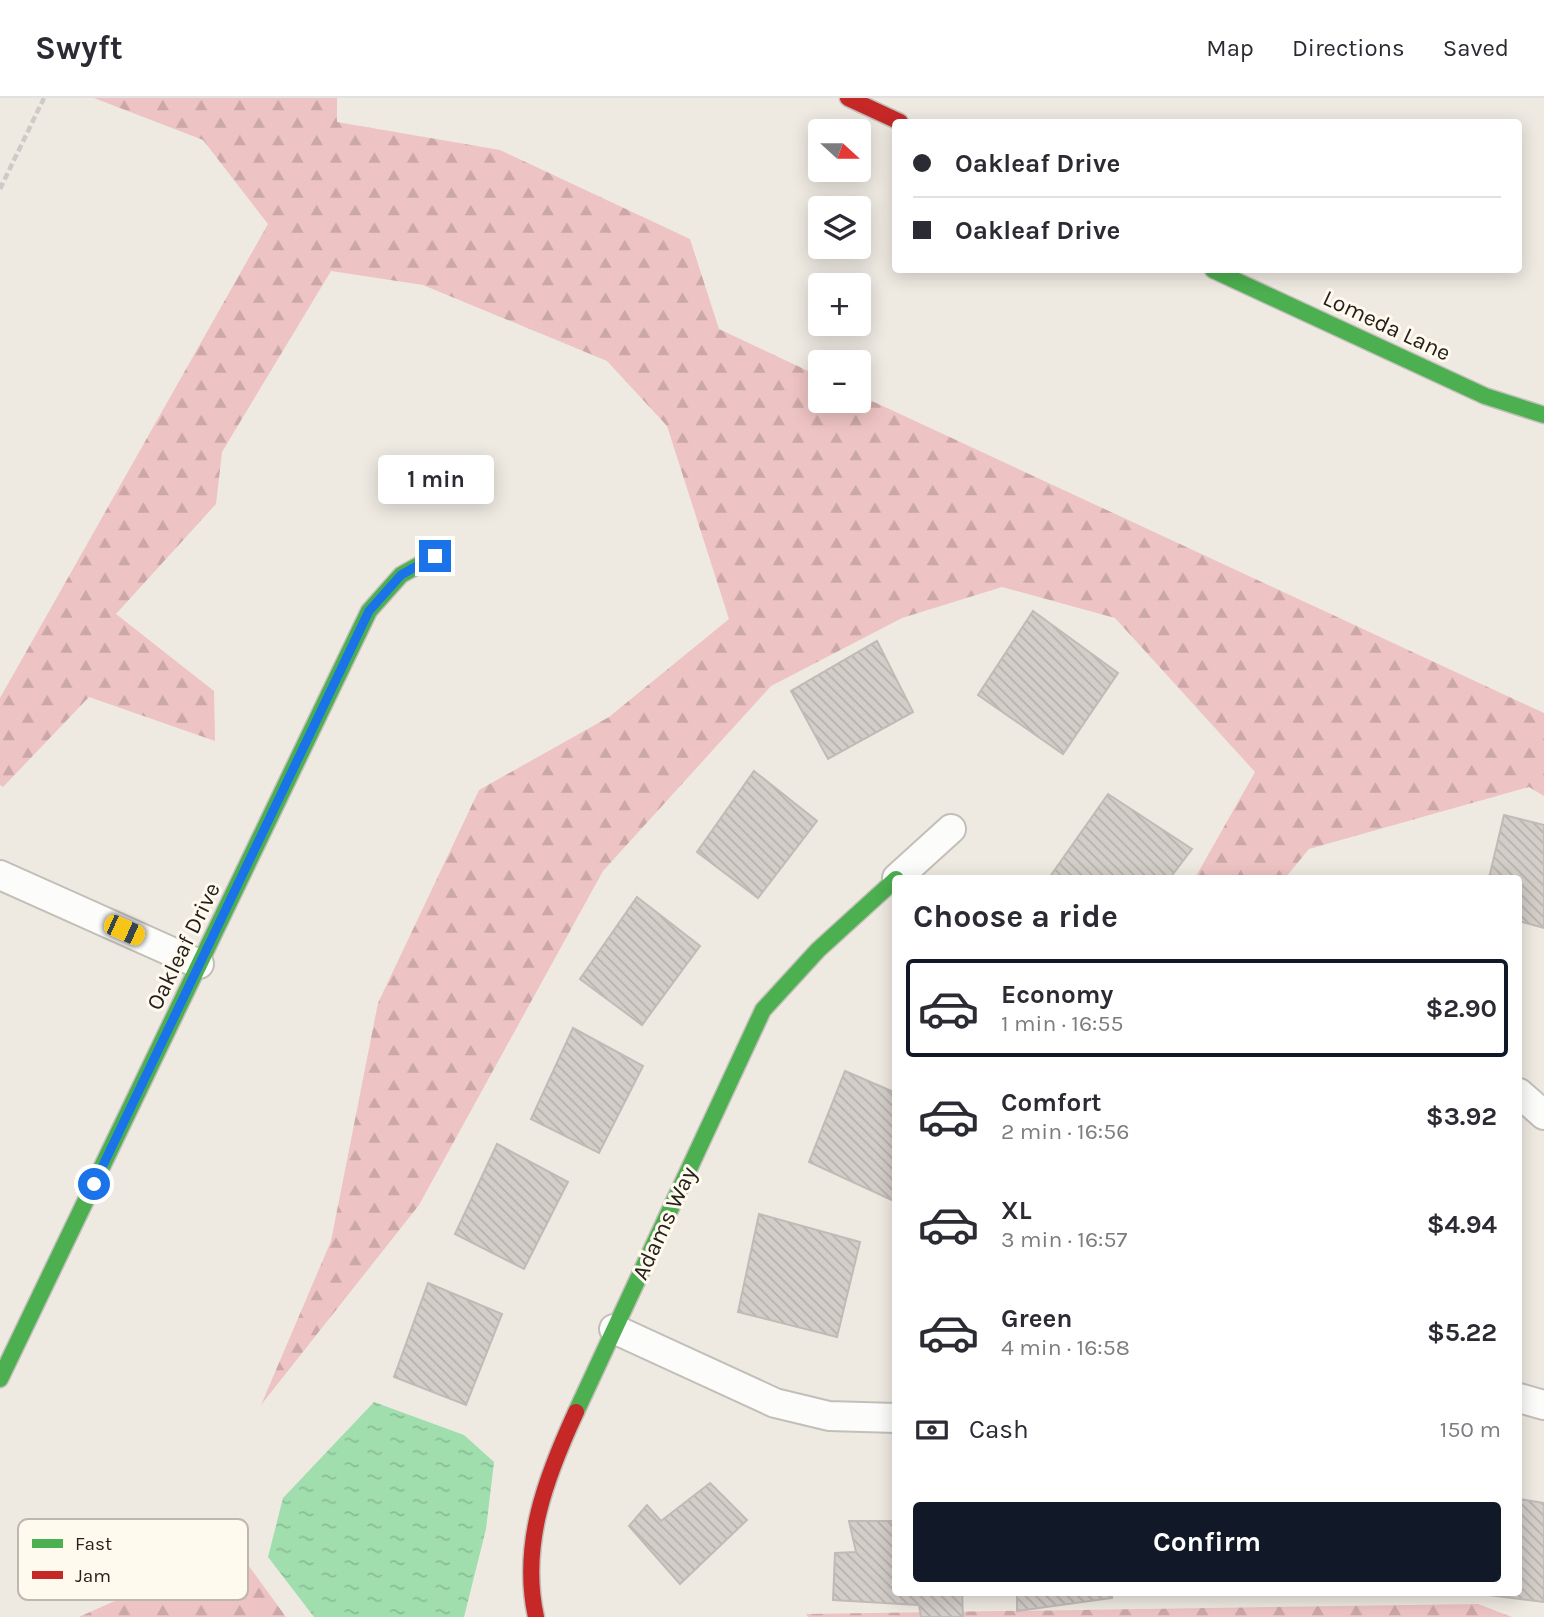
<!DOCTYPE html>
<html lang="en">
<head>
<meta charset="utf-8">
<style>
  body { margin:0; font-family:Karla,sans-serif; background:#f2f2f3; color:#2b2b33; height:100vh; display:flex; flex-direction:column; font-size:26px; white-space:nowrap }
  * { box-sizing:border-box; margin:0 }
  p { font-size:23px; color:#7c7c81 }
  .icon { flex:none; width:38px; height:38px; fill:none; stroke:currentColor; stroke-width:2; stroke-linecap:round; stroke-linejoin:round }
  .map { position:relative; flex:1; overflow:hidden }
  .details { position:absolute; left:892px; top:777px; width:630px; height:721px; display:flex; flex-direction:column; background:#fff; border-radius:7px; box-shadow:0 4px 18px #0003 }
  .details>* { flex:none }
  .guide { position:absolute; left:892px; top:21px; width:630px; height:154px; border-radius:7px; box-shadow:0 4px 18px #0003; display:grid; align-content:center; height:154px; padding:0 21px; background:#fff }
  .needle { width:46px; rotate:111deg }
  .buttons { position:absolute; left:808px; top:21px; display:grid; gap:14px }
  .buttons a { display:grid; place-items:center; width:63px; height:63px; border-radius:7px; background:#fff; box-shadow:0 4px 18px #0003; font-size:35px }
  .end { position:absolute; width:32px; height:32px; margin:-16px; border:9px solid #1a73e8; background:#fff; box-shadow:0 0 0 4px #fff }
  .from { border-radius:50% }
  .bubble { position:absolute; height:49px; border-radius:7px; background:#fff; box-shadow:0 4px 18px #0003; font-size:23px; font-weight:700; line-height:49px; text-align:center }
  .car { position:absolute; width:21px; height:42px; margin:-21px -10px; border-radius:9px; box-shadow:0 0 5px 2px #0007; background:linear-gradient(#f5c518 24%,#345 0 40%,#f5c518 0 76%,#345 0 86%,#f5c518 0) }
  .guide b { display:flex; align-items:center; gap:24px; height:66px; font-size:26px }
  .guide b+b { border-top:2px solid #e1e1e2 }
  .guide i { width:18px; height:18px; background:#2b2b33 }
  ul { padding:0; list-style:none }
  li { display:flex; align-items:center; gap:21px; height:98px; margin:0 14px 10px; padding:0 7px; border:4px solid transparent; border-radius:7px }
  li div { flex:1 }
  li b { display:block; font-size:26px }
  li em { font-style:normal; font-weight:700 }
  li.active { border-color:#111827 }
  li>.icon { width:63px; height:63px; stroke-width:1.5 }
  h2 { padding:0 21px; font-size:32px; line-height:84px }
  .pay { display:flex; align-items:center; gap:18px; height:77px; padding:0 21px; font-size:26px }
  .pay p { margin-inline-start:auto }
  .button { display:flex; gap:14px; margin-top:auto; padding:14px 21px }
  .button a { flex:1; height:80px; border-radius:7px; background:#111827; color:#fff; font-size:28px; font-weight:700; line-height:80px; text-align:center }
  header { display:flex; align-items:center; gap:42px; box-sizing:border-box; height:98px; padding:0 35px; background:#fff; border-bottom:2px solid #e1e1e2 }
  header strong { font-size:33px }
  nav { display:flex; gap:38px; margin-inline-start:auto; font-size:24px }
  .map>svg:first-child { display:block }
  .forest { fill:url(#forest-firs) }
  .water { fill:url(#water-ripples) }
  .building { fill:url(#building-back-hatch); stroke:#c0bbb6; stroke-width:2 }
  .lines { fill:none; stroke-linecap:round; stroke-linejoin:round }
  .street-casing { stroke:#c2bfb8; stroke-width:32 }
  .fast-casing { stroke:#c2bfb8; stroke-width:19 }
  .jam-casing { stroke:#c2bfb8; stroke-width:19 }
  .path { stroke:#cdcac7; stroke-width:4.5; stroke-dasharray:7 3.5; stroke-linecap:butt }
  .street { stroke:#fcfcfb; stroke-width:28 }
  .fast { stroke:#4caf50; stroke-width:16 }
  .jam { stroke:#c62828; stroke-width:16 }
  .route { stroke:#1a73e8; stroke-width:9 }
  .labels { text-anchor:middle; stroke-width:6; stroke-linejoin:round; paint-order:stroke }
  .street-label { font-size:23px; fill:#24211c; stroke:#fff9ee }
  .key { fill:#fff9ee; stroke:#bdb8af; stroke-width:2 }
  .key-label { font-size:19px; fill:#24211c }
</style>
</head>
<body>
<header>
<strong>Swyft</strong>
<nav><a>Map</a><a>Directions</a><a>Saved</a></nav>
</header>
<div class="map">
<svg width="1544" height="1519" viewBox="0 0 1544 1519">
  <defs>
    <pattern id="forest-firs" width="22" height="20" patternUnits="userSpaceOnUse" patternTransform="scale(1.75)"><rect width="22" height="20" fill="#eec3c3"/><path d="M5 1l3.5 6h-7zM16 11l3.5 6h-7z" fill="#cca7a7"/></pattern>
    <pattern id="water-ripples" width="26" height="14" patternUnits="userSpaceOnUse" patternTransform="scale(1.75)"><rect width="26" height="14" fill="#a0deae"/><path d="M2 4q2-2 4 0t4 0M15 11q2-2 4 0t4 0" fill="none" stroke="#8abe95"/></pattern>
    <pattern id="building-back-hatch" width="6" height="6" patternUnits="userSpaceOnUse" patternTransform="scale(1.75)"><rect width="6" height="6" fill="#d4cec9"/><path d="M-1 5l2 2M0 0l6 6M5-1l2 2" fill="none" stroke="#b6b1ac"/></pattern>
  </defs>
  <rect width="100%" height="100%" fill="#eeeae2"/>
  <path class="forest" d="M94,0h243v24l163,28 190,89 29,90 102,48v24h38v-6l685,318v83l-15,-9 -220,62 -24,29h-90l60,-106 -140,-154 -113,-31 -100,31 -131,68 -168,185 -184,334 -158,200 70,-164 47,-238 101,-213 130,-73 120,-98 -62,-193 -60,-65 -184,-76 -92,-14 -109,181 -6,52 -100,110 98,77 1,50 -126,-44 -86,90 -3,-2v-87l268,-474 -65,-84z
    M235,1449l51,70h-207z
    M1478,1506l34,13h-704l-2,-3z"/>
  <path class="water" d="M374,1304l90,33 30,27 -8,67 -22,88h-150l-46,-60 15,-59z"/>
  <path class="building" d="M1033,513l85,62 -55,81 -85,-59z
    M877,543l36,71 -85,47 -37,-68z
    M754,673l63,50 -59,77 -61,-46z
    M1108,696l84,55 -22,29h-121z
    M1504,717l40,10v103l-25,-7v-43h-30z
    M637,799l63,49 -58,79 -62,-46z
    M573,930l70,38 -44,87 -68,-34z
    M845,973l51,22v109l-87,-40z
    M497,1046l71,38 -44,87 -69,-35z
    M759,1116l101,28 -23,95 -99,-25z
    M428,1185l74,31 -36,91 -72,-28z
    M710,1385l37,37 -67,64 -51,-58 18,-21 14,16z
    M1519,1401l25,4v99l-80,-10h55z
    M849,1423h47v71h66l1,25h-42l-2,-12 -86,-5 2,-47 21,-1z
    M1017,1494h95v6l-95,13z"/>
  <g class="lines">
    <defs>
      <path id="street" d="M0,777l199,89
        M897,780l54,-49
        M1519,995l25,22
        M614,1231l161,74 54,13 67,2
        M1519,1300l25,7"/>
      <path id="fast" d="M1213,172l272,126 59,19
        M0,1281l369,-768 32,-36 34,-19
        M576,1314l187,-402 55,-60 78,-71"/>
      <path id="jam" d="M848,0l52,24
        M536,1519c-16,-72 10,-140 40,-205"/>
    </defs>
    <use href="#street" class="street-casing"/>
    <use href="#fast" class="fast-casing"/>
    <use href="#jam" class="jam-casing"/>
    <path class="path" d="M0,91l44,-91"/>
    <use href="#street" class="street"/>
    <use href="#fast" class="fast"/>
    <use href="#jam" class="jam"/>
  </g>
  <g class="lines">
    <path class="route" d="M94,1086l275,-573 32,-36 34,-19"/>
  </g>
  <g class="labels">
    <g class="street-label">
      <text transform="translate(1387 227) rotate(25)" y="8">Lomeda Lane</text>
      <text transform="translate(183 848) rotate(-64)" y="8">Oakleaf Drive</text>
      <text transform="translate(664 1125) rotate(-65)" y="8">Adams Way</text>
    </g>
  </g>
  <rect x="18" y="1421" width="230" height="81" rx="10" class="key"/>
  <rect x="32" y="1441" width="31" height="9" fill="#4caf50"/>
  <rect x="32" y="1473" width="31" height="8" fill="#c62828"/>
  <g class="key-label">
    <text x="75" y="1452">Fast</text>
    <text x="75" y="1484">Jam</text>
  </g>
</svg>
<div class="buttons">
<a><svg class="needle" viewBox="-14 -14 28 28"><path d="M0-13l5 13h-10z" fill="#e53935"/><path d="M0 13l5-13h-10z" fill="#7c7c81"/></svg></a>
<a><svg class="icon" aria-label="layers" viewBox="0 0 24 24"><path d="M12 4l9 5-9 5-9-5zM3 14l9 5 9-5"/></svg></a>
<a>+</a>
<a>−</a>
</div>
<i class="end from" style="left:94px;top:1086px"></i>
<i class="end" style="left:435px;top:458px"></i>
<div class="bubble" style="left:378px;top:357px;width:116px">1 min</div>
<i class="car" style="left:124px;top:832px;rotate:114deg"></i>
<div class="guide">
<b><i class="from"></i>Oakleaf Drive</b>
<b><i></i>Oakleaf Drive</b>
</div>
<section class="details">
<h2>Choose a ride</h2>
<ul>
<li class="active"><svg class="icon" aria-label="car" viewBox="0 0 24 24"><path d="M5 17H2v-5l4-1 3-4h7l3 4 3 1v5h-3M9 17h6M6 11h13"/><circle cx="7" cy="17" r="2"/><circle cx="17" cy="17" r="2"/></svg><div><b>Economy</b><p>1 min · 16:55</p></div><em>$2.90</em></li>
<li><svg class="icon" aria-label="car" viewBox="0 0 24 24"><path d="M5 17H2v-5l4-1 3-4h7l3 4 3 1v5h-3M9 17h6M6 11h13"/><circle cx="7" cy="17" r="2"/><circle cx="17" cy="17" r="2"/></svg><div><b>Comfort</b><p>2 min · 16:56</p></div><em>$3.92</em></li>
<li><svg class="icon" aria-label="car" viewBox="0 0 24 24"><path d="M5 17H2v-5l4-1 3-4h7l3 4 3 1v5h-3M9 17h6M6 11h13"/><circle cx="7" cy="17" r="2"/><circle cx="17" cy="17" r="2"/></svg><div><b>XL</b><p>3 min · 16:57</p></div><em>$4.94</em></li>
<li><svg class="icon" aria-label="car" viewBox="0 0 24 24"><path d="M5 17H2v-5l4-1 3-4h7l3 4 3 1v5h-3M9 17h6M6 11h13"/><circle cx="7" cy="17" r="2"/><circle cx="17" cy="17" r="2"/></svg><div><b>Green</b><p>4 min · 16:58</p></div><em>$5.22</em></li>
</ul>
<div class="pay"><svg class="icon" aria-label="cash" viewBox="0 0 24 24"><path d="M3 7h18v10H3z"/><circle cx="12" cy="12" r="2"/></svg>Cash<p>150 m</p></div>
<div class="button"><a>Confirm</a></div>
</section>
</div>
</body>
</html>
